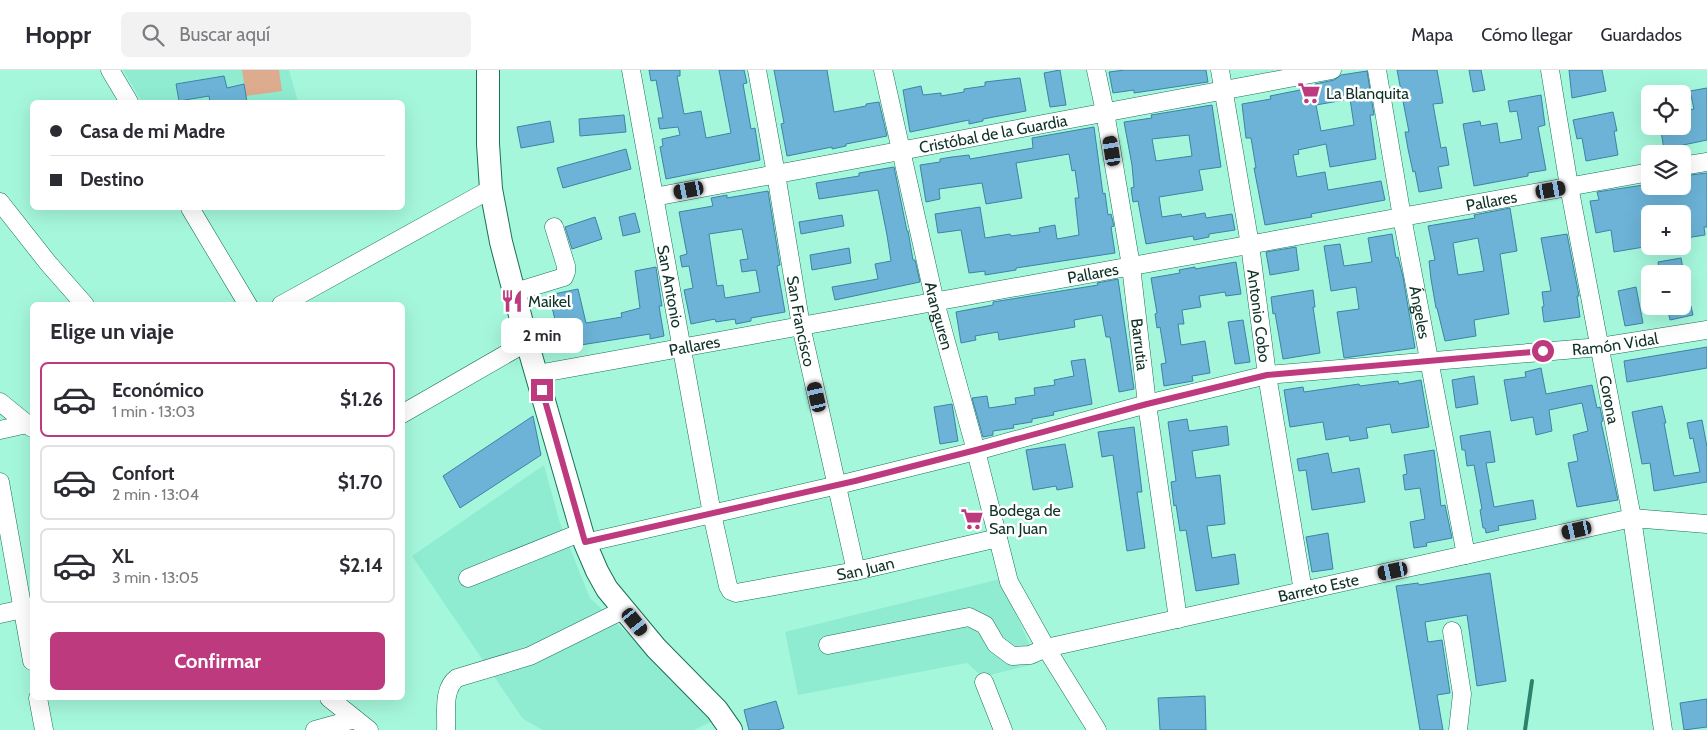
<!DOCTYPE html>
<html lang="es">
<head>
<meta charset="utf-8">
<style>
  body { margin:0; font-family:Cabin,sans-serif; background:#f2f2f3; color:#2b2b33; height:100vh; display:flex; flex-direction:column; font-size:19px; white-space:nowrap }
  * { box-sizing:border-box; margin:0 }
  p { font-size:16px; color:#7c7c81 }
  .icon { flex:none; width:28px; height:28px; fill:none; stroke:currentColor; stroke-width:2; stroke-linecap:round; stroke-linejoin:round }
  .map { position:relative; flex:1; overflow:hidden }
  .sheet { position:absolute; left:30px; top:232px; width:375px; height:398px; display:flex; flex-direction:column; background:#fff; border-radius:8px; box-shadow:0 5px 20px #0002 }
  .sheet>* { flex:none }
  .top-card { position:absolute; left:30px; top:30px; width:375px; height:110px; border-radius:8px; box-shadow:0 5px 20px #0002; display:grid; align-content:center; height:110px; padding:0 20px; background:#fff }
  .buttons { position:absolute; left:1641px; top:15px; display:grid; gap:10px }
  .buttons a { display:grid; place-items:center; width:50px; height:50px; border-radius:8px; background:#fff; box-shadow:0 5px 20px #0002; font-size:25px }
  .end { position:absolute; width:22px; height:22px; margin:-11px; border:6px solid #bd3a7f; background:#fff; box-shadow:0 0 0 2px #fff }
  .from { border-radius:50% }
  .bubble { position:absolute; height:35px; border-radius:8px; background:#fff; box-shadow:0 5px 20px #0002; font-size:16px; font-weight:800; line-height:35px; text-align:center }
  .car { position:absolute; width:15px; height:30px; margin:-15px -8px; border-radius:6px; box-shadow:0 0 4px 1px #0007; background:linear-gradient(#222 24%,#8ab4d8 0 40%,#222 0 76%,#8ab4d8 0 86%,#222 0) }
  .top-card b { display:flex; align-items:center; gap:18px; height:48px; font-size:19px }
  .top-card b+b { border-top:1px solid #e1e1e2 }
  .top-card i { width:12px; height:12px; background:#2b2b33 }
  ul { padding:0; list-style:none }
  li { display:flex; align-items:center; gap:15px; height:75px; margin:0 10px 8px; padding:0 10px; border:2px solid #e1e1e2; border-radius:8px }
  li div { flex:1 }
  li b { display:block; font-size:19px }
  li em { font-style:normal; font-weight:800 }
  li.on { border-color:#bd3a7f }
  li>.icon { width:45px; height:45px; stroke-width:1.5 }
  h2 { padding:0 20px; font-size:22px; line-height:60px }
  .cta { display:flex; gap:10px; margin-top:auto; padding:10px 20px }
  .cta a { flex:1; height:58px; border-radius:8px; background:#bd3a7f; color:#fff; font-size:20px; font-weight:800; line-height:58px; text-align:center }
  header { display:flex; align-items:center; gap:30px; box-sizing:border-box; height:70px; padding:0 25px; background:#fff; border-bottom:1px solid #e1e1e2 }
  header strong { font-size:24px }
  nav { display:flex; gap:28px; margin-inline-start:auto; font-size:18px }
  .search { width:350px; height:45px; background:#f2f2f3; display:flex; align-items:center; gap:12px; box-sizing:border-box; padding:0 18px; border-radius:8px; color:#7c7c81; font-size:19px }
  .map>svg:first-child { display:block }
  .built { fill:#90ecd0 }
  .park { fill:#ddac8f }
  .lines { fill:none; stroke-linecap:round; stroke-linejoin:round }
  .stream { stroke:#2c836c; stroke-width:4 }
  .building { fill:#6cb3d7; stroke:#3c83a5; fill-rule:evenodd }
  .minor-casing { stroke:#17705b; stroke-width:19 }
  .major-casing { stroke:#17705b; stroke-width:24 }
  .minor { stroke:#fff; stroke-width:18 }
  .major { stroke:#fff; stroke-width:22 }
  .route { stroke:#bd3a7f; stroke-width:6 }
  .labels { text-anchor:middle; stroke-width:5; stroke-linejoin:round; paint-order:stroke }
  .poi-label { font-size:16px; fill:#0f3228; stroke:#fff; text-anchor:start }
  .street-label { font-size:16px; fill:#0f3228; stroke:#fff }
</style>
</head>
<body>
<header>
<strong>Hoppr</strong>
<div class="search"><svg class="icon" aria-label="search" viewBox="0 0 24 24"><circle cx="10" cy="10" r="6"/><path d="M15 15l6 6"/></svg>Buscar aquí</div>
<nav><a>Mapa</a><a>Cómo llegar</a><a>Guardados</a></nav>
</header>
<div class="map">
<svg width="1707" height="660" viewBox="0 0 1707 660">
  <rect width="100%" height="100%" fill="#a5f7dc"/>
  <path class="built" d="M123,0h166l9,32h-156z
    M544,395l16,58 30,75 127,121 -23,11h-151l-20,-11 -111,-163z
    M1000,509l38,84 -55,14 -16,-14 -169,32 -13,-63z"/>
  <path class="park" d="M242,0h37l3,21 -36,5z"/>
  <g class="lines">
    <path class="stream" d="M1525,660l7,-49"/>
  </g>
  <path class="building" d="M649,0h31v6h-3l7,38 17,-3 5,27 25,-5 -12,-63h25l3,13 -4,1 8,45 4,-1 5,32 -94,19 -6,-32 3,-1 -1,-7 18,-4 -2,-8 -18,2 -2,-11h5l-7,-38 -5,1z
    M774,0h53l7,42 32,-6v-2l13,-2 8,34 -41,8v2l-14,3v-2l-45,9 -6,-32 3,-1z
    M1060,0l6,35 -16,2 -6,-34z
    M1125,0h81l2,12 -74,11v-3l-21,3 -4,-21z
    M1397,0h40l6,33 -10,1 8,44 5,-1 3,18 -11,2 4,21 -23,4 -4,-21 -2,1 -5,-23 -3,-17h4z
    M1469,0h12l4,20 -12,2z
    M1569,0h33l4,21 -34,7z
    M1367,1l7,44h-4l6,44 -46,8 -4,-23 -28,6 1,4 -6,1 4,22 28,-5 3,18 53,-9 4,19 -74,14 1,3 -47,8 -11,-57h2l-5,-30h-5l-4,-34 29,-5 -1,-3 45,-9v-3l19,-4 7,-5zM1350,29l4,26 -33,6 -5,-26z
    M224,6l3,12 17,-4 3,18h-37l-1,-6 -30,5 -3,-17z
    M1020,8l6,33 -43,8v2l-14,3v-4l-59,12 -7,-42 18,-4 2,9 18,-2v3l23,-4v-3l21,-3v-4z
    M1707,18v52l-43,9 -4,-23h22v-15l12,-2 -4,-18z
    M1541,25l4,30 -7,2 8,43 -18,3v3l-54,10 -11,-62 17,-3 1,5 16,-3 3,20 22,-4 -5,-28 -7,1 -2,-11z
    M1212,35l9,62 -22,3 4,20 -44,7 3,20 19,-3 1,3 23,-4 1,5 26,-4 3,16 -26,4v3l-15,3 -1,-4 -47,8 -8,-43 -5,1 -2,-14 3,-1 -2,-22 -8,-43 28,-4 -1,-3zM1189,65l3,21 -36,5 -4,-22z
    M1613,42l4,19h-3l4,24 -32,6 -4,-23 -5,1 -4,-19z
    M624,45l2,17 -46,4 -1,-17z
    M550,51l4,21 -33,6 -4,-21z
    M1094,57l9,67 2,-1 3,22 3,-1 3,12 -3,1 4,26 -99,15v2l-31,5v-4l-16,2 -8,-43 -23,3 -3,-19 45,-7 5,31 25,-4 1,2 29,-4 -1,-4 16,-3 2,14 22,-4 -4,-37h4l-4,-28 -3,1 -3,-17 -53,9 6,35 -36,6 -4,-21 -43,6 1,10 -14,3 -6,-37 20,-3v-3l12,-2 17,-2 1,4 63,-11 -1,-10z
    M626,79l5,20 -68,19 -6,-20z
    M894,97l13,64h1l5,29h2l5,22 -85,18 -3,-13 46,-8 -3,-15 16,-3 -4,-26 -9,-45 -59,9 -3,-16 43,-7v-3z
    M1707,103v54h-3l1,8 -19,3 -4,-24h-32v32l-36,6 -3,-22 -15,3 -6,-32 9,-1 -2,-8 53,-8v2h32v-10z
    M768,121l12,74 -3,1 8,46 -34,6v3l-15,3 -1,-5 -19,3 -1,-3 -24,5 -7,-34 9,-2 -4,-22 -7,1 -2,-11 7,-2 -8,-42 34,-6 -2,-8 16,-3v3zM742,159l6,30 -8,1 2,12 14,-2 4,22 -35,6 -2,-13 -6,1 -8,-52z
    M1510,138l7,43 -17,3 9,60 -35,6 2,16 -31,5 -8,-33h-1l-5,-29 -2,-18 6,-1 -7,-34 47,-8 -1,-3zM1478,168l6,33 -26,4 -5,-32z
    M635,143l5,19 -17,4 -4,-19z
    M842,145l2,11 -43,8 -2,-12z
    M595,147l7,22 -30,10 -7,-22z
    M1392,164l4,24 2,-1 5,20 12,71 -71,10 -7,-46 22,-3 -3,-22 -25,4 -7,-45 16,-2 4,22 28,-4 -4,-24z
    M1567,164l12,62h-2l3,21 -36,5 -2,-15 2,-1 -2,-14 9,-1 -10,-53z
    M1296,177l3,23 -29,5 -4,-23z
    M849,178l2,15 -39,7 -2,-15z
    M1681,188l3,16h-24l-2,-12z
    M1236,192l5,32 -15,2 -1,-4 -26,4 2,11 -19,3 2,14h-6l3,21 24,-4 5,32 -18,3 1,5 -29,5 -3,-22 5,-1 -6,-36 -3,1 -2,-14 2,-1 -6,-35 29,-5 -1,-3 16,-3v2z
    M656,197l6,39h-3l5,30 -14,3v-5l-88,14 -13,-53 29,-6 8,34 36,-6 -1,-4 19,-5 -5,-37z
    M1118,209l16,110 -15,3 -9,-55h-4l-4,-22 -28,5 1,7 -76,13 -1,-8 -23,4 1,4 -15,3 -5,-31 37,-7v-3l105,-17 -1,-2z
    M1636,217l7,36 -18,3 -7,-35z
    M1313,220l2,17h-2l7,46 -37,6 -8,-46 -2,1 -2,-17z
    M1667,236h24l2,9 -23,5z
    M1243,250l7,42 -15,2 -7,-42z
    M1707,277v21l-80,14 -3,-21z
    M1085,289l7,45 -39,8 1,3 -22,4v3l-19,3 1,3 -21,3v4l-10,2 -11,-39 15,-2 2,12 27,-4 -1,-6 20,-3 -1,-7 21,-3 -1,-5 20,-4 -3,-15z
    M1541,298l5,26 46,-9 5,23 3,-1 3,14 -2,1 17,78 -41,7 -9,-44 10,-2 -5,-26 15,-4 -6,-28 -33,7 3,21 -16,4 -3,-18 -22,4 -7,-41 22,-3 -1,-5z
    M1474,306l4,28 -22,4 -4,-28z
    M1421,310l8,47 -37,6 -2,-9 -24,4 2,10 -18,3 -1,-5 -23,4 -3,-18 -33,5 -6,-37 19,-3 1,5 55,-8 1,2 38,-5 1,3z
    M952,334l6,37 -18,3 -6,-37z
    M1662,336l4,17h-2l10,53 26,-4 -7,-34 -3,1 -3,-16 15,-3 5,27v35l-53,9 -4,-28 -8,1 -10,-52z
    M533,346l8,39 -81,53 -17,-32z
    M1187,349l2,12 38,-5 2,19 -37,6 4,27 24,-3 5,49 -18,2 5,32 23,-4 4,30 -43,7 -10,-61 -6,1 -4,-26 -2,1 -3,-24 5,-1 -8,-59z
    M1134,357l8,65h-5l8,56 -18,3 -14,-96 -11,2 -4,-25z
    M1490,361l5,31 -9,1 8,44 39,-7 3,19 -38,7 1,4 -13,3 -1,-5h-2l-3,-18 2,-1 -8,-44 -7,1 -2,-16h-3l-2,-14z
    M1065,374l8,43 -16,3 -1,-4 -23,4 -7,-40z
    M1434,380l7,56 4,-1 7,33 -26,5 1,3 -13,2 -4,-26 15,-3 -5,-31 -15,2 -2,-15 4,-1 -3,-19z
    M1328,383l4,20 27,-5 6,34 -53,8 -6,-40 -7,1 -2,-12z
    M1328,463l5,36 -21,3 -6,-35z
    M1490,503l16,108 -29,5 -10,-71 -42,7 3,20 14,-2 8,53 -13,2 6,35h-23l-24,-144 22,-3 1,2z
    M1205,626l1,34h-46l-2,-32z
    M1707,629v28l-23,3 -4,-27z
    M776,631l8,27 -7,2h-28l-5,-20z"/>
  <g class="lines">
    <defs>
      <g id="minor">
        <path d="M110,0l19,32"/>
        <path id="s1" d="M631,0l81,444 16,72 3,5 5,2 120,-22 142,-33"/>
        <path id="s2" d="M757,0l19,104 25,152 55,245"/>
        <path id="s3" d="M883,0l52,232 41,149 33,131 37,66 51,82"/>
        <path id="s4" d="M1096,0l9,42 26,154 16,138 31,215"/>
        <path id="s5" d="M1220,0l30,175 17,130 36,216"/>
        <path id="s6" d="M1377,0l25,147 64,338"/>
        <path id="s7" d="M1550,0l19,116 63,332 31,212"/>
        <path d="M1682,96l25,-4"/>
        <path id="s8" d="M654,127l678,-127"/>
        <path d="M0,132l48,61 37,42"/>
        <path d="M190,138l58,97"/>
        <path d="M515,222l49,-15 2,-5v-6l-12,-39"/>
        <path d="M281,235l210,-116"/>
        <path id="s9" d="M537,304l1113,-202"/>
        <path d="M0,332l32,26"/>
        <path d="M402,344l125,-72"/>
        <path d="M0,360l27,-6"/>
        <path d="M0,412l32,179"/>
        <path id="s10" d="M585,473l253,-58 138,-34 171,-47 120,-29 333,-28 107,-17"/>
        <path d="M468,508l114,-46"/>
        <path d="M0,544l32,-7"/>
        <path d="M1452,561l10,63 -4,36"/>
        <path id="s11" d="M828,575l141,-28 16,8 11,19 16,12 18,-1 16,-7 586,-130 75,6"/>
        <path d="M984,612l19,48"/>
        <path d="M38,628l6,32"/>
        <path d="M329,628l40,32"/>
        <path d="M315,660l40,-11"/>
        <path d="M446,660c1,-16 -4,-41 11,-52l73,-22 95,-47"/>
      </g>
      <path id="major" d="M488,0v74l3,45 10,53 26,100 58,201 12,28 10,18 49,59 61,62 14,20"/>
    </defs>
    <use href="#minor" class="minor-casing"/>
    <use href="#major" class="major-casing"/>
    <use href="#minor" class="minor"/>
    <use href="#major" class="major"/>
  </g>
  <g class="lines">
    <path class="route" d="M542,320l43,152 270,-61 121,-31 171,-46 120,-29 276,-24"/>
  </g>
  <defs>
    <symbol id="supermarket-bare" viewBox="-9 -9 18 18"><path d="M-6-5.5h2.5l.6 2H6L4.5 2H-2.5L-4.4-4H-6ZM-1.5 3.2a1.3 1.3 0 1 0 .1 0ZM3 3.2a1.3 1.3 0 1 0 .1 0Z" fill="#bd3a7f" stroke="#fff" stroke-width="2.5" paint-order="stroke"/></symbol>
    <symbol id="restaurant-bare" viewBox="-9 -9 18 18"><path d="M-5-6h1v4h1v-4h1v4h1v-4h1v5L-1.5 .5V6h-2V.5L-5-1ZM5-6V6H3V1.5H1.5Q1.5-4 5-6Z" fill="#bd3a7f" stroke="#fff" stroke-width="2.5" paint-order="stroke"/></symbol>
  </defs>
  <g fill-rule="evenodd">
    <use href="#supermarket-bare" x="1293" y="7" width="32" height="32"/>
    <use href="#restaurant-bare" x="496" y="215" width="32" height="32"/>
    <use href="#supermarket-bare" x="956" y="433" width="32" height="32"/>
  </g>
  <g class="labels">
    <g class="poi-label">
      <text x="1326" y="29">La Blanquita</text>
      <text x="528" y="237">Maikel</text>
      <text x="989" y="446">Bodega de<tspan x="989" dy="18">San Juan</tspan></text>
    </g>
    <g class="street-label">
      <text dy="6" stroke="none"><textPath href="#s8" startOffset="345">Cristóbal de la Guardia</textPath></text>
      <text dy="6" stroke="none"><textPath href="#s9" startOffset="970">Pallares</textPath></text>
      <text dy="6" stroke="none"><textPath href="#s9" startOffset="565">Pallares</textPath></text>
      <text dy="6" stroke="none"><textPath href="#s1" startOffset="220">San Antonio</textPath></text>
      <text dy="6" stroke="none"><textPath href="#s6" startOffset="246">Ángeles</textPath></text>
      <text dy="6" stroke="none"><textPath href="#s5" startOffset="249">Antonio Cobo</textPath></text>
      <text dy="6" stroke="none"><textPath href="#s3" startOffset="252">Aranguren</textPath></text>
      <text dy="6" stroke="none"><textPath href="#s2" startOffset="255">San Francisco</textPath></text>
      <text dy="6" stroke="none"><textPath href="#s10" startOffset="1052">Ramón Vidal</textPath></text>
      <text dy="6" stroke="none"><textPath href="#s4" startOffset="278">Barrutia</textPath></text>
      <text dy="6" stroke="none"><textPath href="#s9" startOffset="160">Pallares</textPath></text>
      <text dy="6" stroke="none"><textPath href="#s7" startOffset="335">Corona</textPath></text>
      <text dy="6" stroke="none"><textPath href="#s1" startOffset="668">San Juan</textPath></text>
      <text dy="6" stroke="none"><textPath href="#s11" startOffset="518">Barreto Este</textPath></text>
    </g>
  </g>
</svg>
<div class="buttons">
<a><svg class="icon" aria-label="locate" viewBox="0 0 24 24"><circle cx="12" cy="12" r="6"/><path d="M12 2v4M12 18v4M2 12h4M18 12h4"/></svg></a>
<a><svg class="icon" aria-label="layers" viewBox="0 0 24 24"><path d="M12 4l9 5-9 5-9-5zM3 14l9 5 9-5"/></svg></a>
<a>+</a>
<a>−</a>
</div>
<i class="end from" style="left:1543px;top:281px"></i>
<i class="end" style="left:542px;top:320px"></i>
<div class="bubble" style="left:501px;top:248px;width:82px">2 min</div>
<i class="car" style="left:1112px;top:81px;rotate:351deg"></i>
<i class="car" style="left:689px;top:120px;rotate:259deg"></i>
<i class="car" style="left:1551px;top:120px;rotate:80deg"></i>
<i class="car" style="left:817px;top:327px;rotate:347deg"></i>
<i class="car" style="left:1577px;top:460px;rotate:257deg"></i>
<i class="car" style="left:1393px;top:501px;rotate:258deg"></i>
<i class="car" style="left:635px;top:552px;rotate:141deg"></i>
<div class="top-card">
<b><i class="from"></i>Casa de mi Madre</b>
<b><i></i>Destino</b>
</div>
<section class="sheet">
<h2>Elige un viaje</h2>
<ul>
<li class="on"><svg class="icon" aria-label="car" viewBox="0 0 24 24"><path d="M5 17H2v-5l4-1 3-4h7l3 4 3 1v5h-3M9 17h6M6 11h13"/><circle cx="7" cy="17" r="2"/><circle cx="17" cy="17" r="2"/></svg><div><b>Económico</b><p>1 min · 13:03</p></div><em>$1.26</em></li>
<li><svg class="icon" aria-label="car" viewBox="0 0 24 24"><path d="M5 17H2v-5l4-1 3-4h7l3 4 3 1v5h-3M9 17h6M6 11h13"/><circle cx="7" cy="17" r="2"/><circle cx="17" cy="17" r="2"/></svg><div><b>Confort</b><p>2 min · 13:04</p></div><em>$1.70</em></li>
<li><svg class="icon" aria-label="car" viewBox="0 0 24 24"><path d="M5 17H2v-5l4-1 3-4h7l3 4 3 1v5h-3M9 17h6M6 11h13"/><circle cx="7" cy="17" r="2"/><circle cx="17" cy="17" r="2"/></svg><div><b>XL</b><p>3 min · 13:05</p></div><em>$2.14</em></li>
</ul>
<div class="cta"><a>Confirmar</a></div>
</section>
</div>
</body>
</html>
